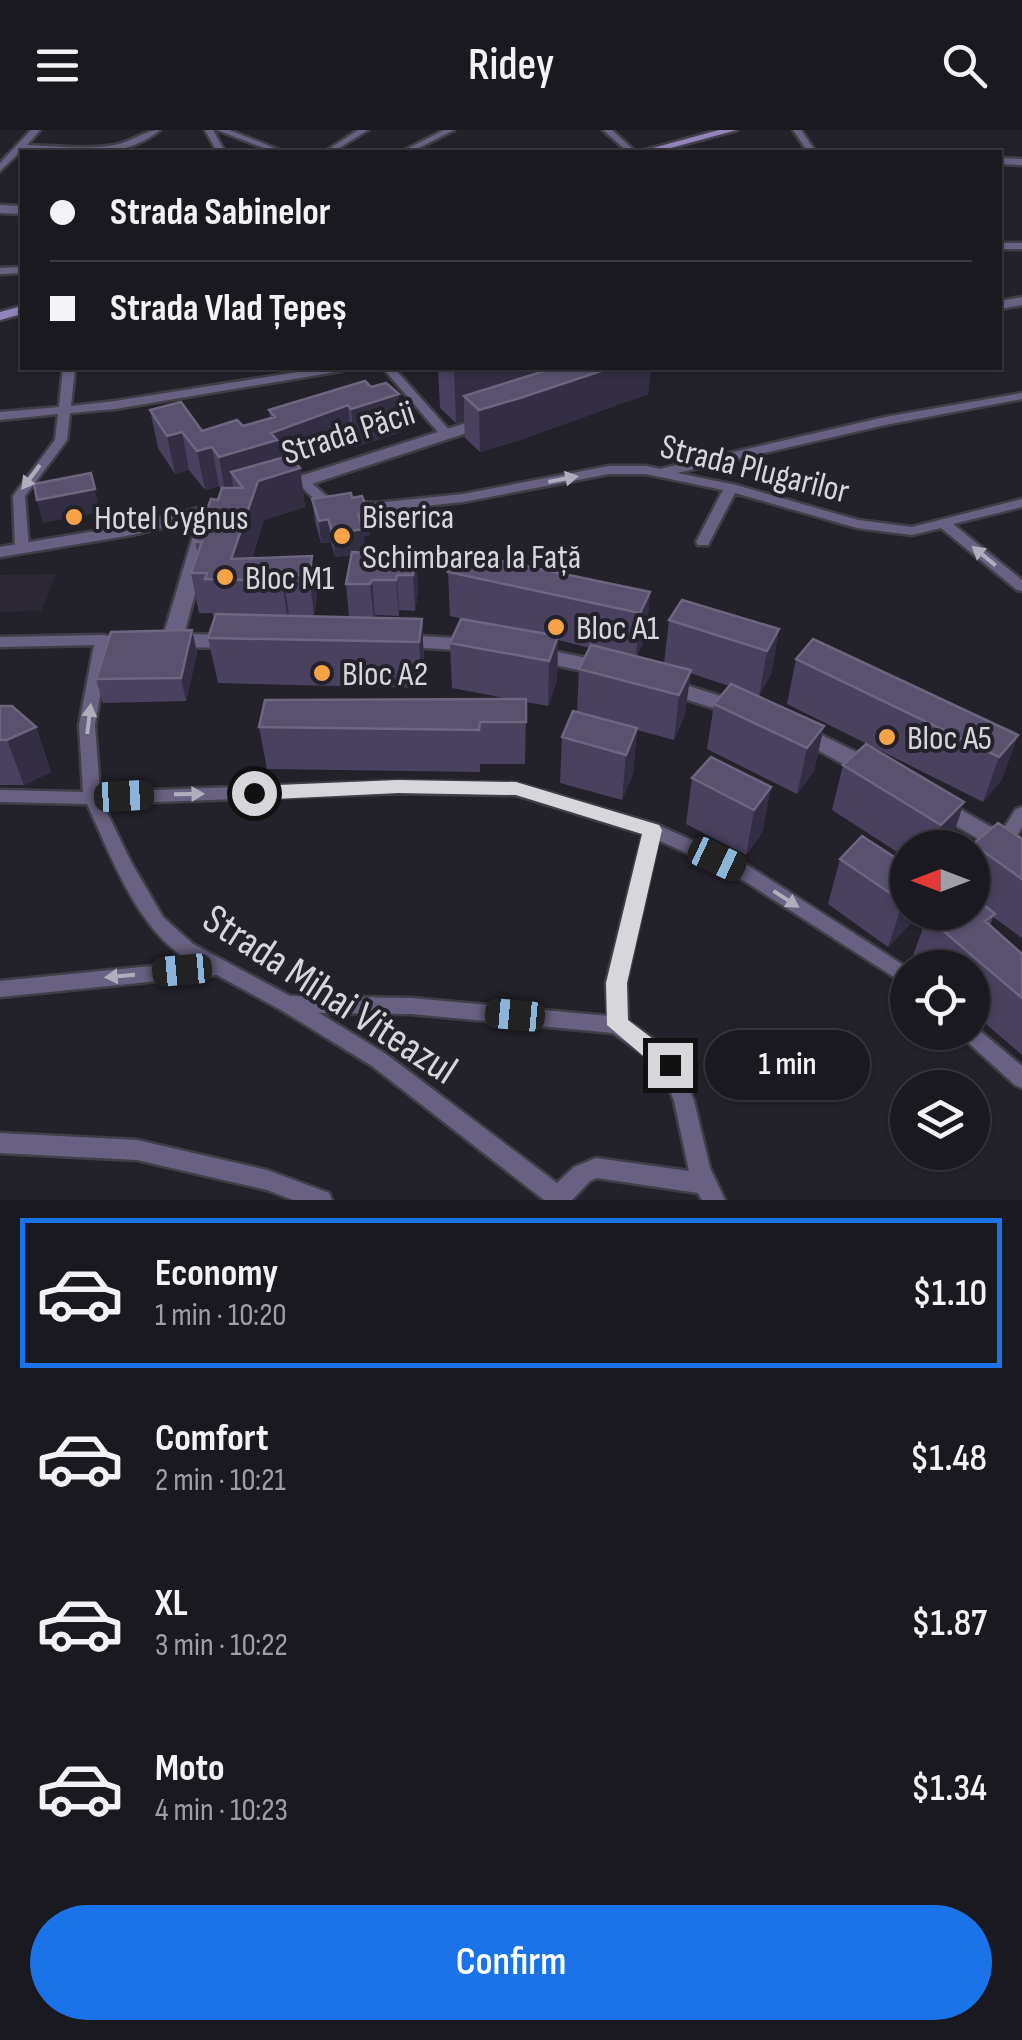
<!DOCTYPE html>
<html lang="en">
<head>
<meta charset="utf-8">
<style>
  body { margin:0; font-family:"Sofia Sans Condensed",sans-serif; background:#232229; color:#f1f3f6; height:100vh; display:flex; flex-direction:column; font-size:38px; white-space:nowrap }
  * { box-sizing:border-box; margin:0 }
  p { font-size:32px; color:#9fa0a5 }
  .icon { flex:none; width:55px; height:55px; fill:none; stroke:currentColor; stroke-width:2; stroke-linecap:round; stroke-linejoin:round }
  .map { position:relative; height:1070px; overflow:hidden }
  .panel { display:flex; flex-direction:column; background:#1a1920; flex:1 }
  .panel>* { flex:none }
  .top-card { position:absolute; left:20px; top:20px; width:982px; height:220px; border-radius:0px; box-shadow:0 2px 8px #0004,0 0 0 2px #38383e; display:grid; align-content:center; height:220px; padding:0 30px; background:#1a1920 }
  .needle { width:65px; rotate:270deg }
  .buttons { position:absolute; left:890px; top:700px; display:grid; gap:20px }
  .buttons a { display:grid; place-items:center; width:100px; height:100px; border-radius:50%; background:#1a1920; box-shadow:0 2px 8px #0004,0 0 0 2px #38383e; font-size:50px }
  .end { position:absolute; width:45px; height:45px; margin:-22px; border:12px solid #d7d6db; background:#111; box-shadow:0 0 0 5px #111 }
  .from { border-radius:50% }
  .bubble { position:absolute; height:70px; border-radius:35px; background:#1a1920; box-shadow:0 2px 8px #0004,0 0 0 2px #38383e; font-size:32px; font-weight:600; line-height:70px; text-align:center }
  .car { position:absolute; width:30px; height:60px; margin:-30px -15px; border-radius:12px; box-shadow:0 0 8px 2px #0007; background:linear-gradient(#222 24%,#8ab4d8 0 40%,#222 0 76%,#8ab4d8 0 86%,#222 0) }
  .top-card b { display:flex; align-items:center; gap:35px; height:95px; font-size:38px }
  .top-card b+b { border-top:2px solid #38383e }
  .top-card i { width:25px; height:25px; background:#f1f3f6 }
  ul { padding:18px 0 0; list-style:none }
  li { display:flex; align-items:center; gap:30px; height:150px; margin:0 20px 15px; padding:0 10px; border:5px solid transparent; border-radius:0px }
  li div { flex:1 }
  li b { display:block; font-size:38px }
  li em { font-style:normal; font-weight:600 }
  li.selected { border-color:#1a73e8 }
  li>.icon { width:90px; height:90px; stroke-width:1.5 }
  .action { display:flex; gap:20px; margin-top:auto; padding:20px 30px }
  .action a { flex:1; height:115px; border-radius:60px; background:#1a73e8; color:#fff; font-size:40px; font-weight:600; line-height:115px; text-align:center }
  header { display:flex; justify-content:space-between; align-items:center; height:130px; padding:0 30px; background:#1a1920; font-size:45px; font-weight:600 }
  .map>svg:first-child { display:block }
  .built { fill:#2c2836 }
  .lines { fill:none; stroke-linecap:round; stroke-linejoin:round }
  .minor-casing { stroke:#403e46; stroke-width:5 }
  .tertiary-casing { stroke:#403e46; stroke-width:5 }
  .secondary-casing { stroke:#403e46; stroke-width:5 }
  .minor { fill:#696181; fill-rule:evenodd }
  .tertiary { fill:#696181; fill-rule:evenodd }
  .secondary { fill:#9284b8; fill-rule:evenodd }
  .wall { fill:#4a415f }
  .shaded-wall { fill:#342e44 }
  .building { fill:#59516d; stroke:#6d667e; stroke-width:2.5 }
  .oneway { fill:#b0adbc }
  .route { fill:#d7d6db }
  .poi-dot { fill:#f6a247; stroke:#23212a; stroke-width:4 }
  .labels { text-anchor:middle; stroke-width:8; stroke-linejoin:round; paint-order:stroke }
  .street-label { font-size:35px; fill:#d7d6db; stroke:#23212a }
  .poi-label { font-size:35px; fill:#d7d6db; stroke:#23212a; text-anchor:start }
  .near-street-label { font-size:42px; fill:#d7d6db; stroke:#23212a }
</style>
</head>
<body>
<header><svg class="icon" aria-label="menu" viewBox="0 0 24 24"><path d="M4 6h16M4 12h16M4 18h16"/></svg>Ridey<svg class="icon" aria-label="search" viewBox="0 0 24 24"><circle cx="10" cy="10" r="6"/><path d="M15 15l6 6"/></svg></header>
<div class="map">
<svg width="1022" height="1070" viewBox="0 0 1022 1070">
  <rect width="100%" height="100%" fill="#23212a"/>
  <path class="built" d="M56,444l-14,37 -42,1v-37z"/>
  <g class="lines">
    <defs>
      <path id="minor" d="M31,0h9l-13,15c29,1 59,5 88,0 16,-3 30,-15 45,-15 -38,32 -92,21 -138,20l-22,21v-8z
        M205,0h8l12,22h-8z
        M217,0h12l56,22h-11z
        M358,0h10l-35,22h-9z
        M444,0h10l-43,22h-10z
        M603,0h9l24,22h-8z
        M793,0h8l15,22h-8z
        M1000,28l22,1v6l-22,-1z
        M1000,113h22v6h-22z
        M22,137v6l-22,1v-6z
        M63,238h12l-4,38 44,-5 208,-33h24l-6,3 -226,38 -45,4 -3,27 -42,56 4,53 -7,4 -7,-4 -2,-53 42,-56 3,-26 -58,6v-8l59,-5z
        M383,238h11l57,64v6h-8z
        M1022,263v6l-137,26 -208,48 59,12 122,35 54,7 110,-28v8l-69,17 69,56v11l-5,-1 -76,-62 -29,7 -55,-7 -122,-35 -27,52h-10l-2,-3 27,-52 -77,-16h-37l-146,28 -88,9 -53,-4 -26,-26 6,-4 4,1 25,22 44,3 88,-9 146,-28h37l14,3 225,-52z
        M102,505l14,2 2,3 -2,3 -7,2 -14,80 5,67 299,-11 117,2 142,42 89,40 161,103v18l-173,-111 -77,-35 -32,143 2,38 39,28 11,13 16,39 16,67 15,32h-23l-4,-7 -101,-15 -7,3 -18,19h-28l-172,-134 -91,-56 -64,-35 -217,22v-16l192,-19c-54,-30 -80,-104 -105,-158l-87,-2v-12l83,2 -4,-67 15,-80 -94,2v-10zM399,663l117,2 127,39 -37,149 2,33 -197,-18 -121,-2 -97,-52 -30,-27 -32,-55 -28,-58zM319,883l92,1 202,19 40,28 11,13 10,27 15,70 -93,-13 -22,9 -17,16 -171,-129z
        M1022,677v20l-12,20 -6,2 -6,-2 -3,-5 3,-5 18,-28z
        M972,894l50,42v22l-7,-3 -52,-47 -3,-6h12z
        M0,1003l137,7 130,30 62,23 3,7h-39l-26,-10 -130,-30 -137,-7z"/>
      <path id="tertiary" d="M0,75l22,1v8l-22,-1z
        M1022,167v8l-22,4v-8z
        M488,286l6,2v6l-210,69 -6,1 -9,-5 3,-4z
        M202,377l9,5 -10,6 10,18 -27,98 58,1 3,5c-12,10 -71,10 -83,0l31,-104 -8,-14 -53,13 -132,22v-10l131,-22z
        M399,505l76,4 10,6 -10,6 -83,-5 -3,-5z
        M533,517l74,15 10,7 -10,7 -81,-17 -3,-5 3,-5z
        M664,548l84,27 3,5 -10,7 -84,-27 -3,-5 3,-5z
        M797,593l84,41 3,6 -3,6h-16l-75,-41 -4,-5 4,-5z
        M938,667l84,47v20l-92,-53 -3,-6 3,-6z"/>
      <path id="secondary" d="M719,0h18l-81,22h-18z
        M22,176v8l-22,6v-8z"/>
    </defs>
    <use href="#minor" class="minor-casing"/>
    <use href="#tertiary" class="tertiary-casing"/>
    <use href="#secondary" class="secondary-casing"/>
    <use href="#minor" class="minor"/>
    <use href="#tertiary" class="tertiary"/>
    <use href="#secondary" class="secondary"/>
  </g>
  <path class="wall" d="M438,238h213l-3,26 -128,46 -40,12 -15,-14 -1,-18 -8,3 -16,-15z
    M365,251l36,51 -46,15 -3,-4 -55,21 3,4 5,39 -41,13 -12,38 60,-2 5,39 -3,20 -25,1 60,1 -3,-33 5,-29 -16,2 -4,-15 -10,1 -6,-21 -3,-23 58,36 -6,1 1,16 -3,1 54,3 2,35 -3,20 -16,-1v6l-24,-1 -1,3 48,1 2,45 -2,24 -204,-5 -10,-45 6,-19 -2,-6h-13l-8,-40 7,-19 -3,-12 26,-52 -2,-4 -14,4 -16,-20 -14,4 -17,-26 -8,-38 52,21 41,-5 27,-8 -1,-8z
    M448,442l202,20 -4,45 -9,19 27,7 5,-43 110,9 -8,45 -12,22 -7,-3 72,33 -10,45 -17,23 -90,-45 7,-45 15,-18 -39,-13 -5,42 -11,25 -37,-10 -4,44 -11,26 -62,-17 2,-46 15,-25 2,-43 11,-21 -32,-8 -1,41 -9,25 -22,-4 -1,62h-45v8l-213,-3 -8,-42 251,-28 -58,-11 -2,-45 21,-22 -21,-5z
    M192,500l5,23 -11,48 -83,2 -7,-24z
    M796,529l222,76 -17,46 -18,21 -196,-98z
    M0,576l36,21 15,45 -27,13h-24z
    M843,635l121,37 -15,46h-41v11l-76,-49z
    M692,648l79,9 -9,46 -16,22 -60,-31z
    M1022,709v99l-29,-21 -3,9 32,28v101l-50,-43v-44h-49l-11,-10 15,-41 45,-5 1,-68z
    M840,729l68,7 3,57 -23,24 -60,-43z"/>
  <path class="shaded-wall" d="M454,238h197l-3,26 -128,46 -40,12 -1,-42 -15,-14v24l-8,3z
    M399,264l2,38 -46,15 -4,-38z
    M348,275l4,38 -71,27 19,-2 5,39 -41,13 -20,60 -13,-21 12,-71 -12,-16 3,22 -8,2 -7,-39 52,-24z
    M182,302l7,38 -14,4 -8,-38z
    M212,317l7,39 -14,4 -8,-39z
    M91,343l9,39 -57,11 -6,-23z
    M368,382l2,23 -6,1 1,16 -30,5 -2,-23 25,-20z
    M328,389l3,23 -10,1 -2,-22z
    M312,426l5,39 -3,20 -5,-40z
    M416,426l2,35 -3,20 -2,-36z
    M283,445l6,40 -1,6 -6,-40z
    M397,445l2,35v6l-3,-36z
    M372,450l3,35 -1,5 -4,-36z
    M650,462l-4,45 -10,21 4,-45z
    M422,489l2,45 -2,24 -3,-46z
    M779,499l-8,45 -12,22 8,-45z
    M192,500l5,23 -11,48 -5,-23z
    M558,506l-1,45 -9,25 1,-45z
    M691,540l-6,45 -11,25 5,-45z
    M824,596l-10,45 -17,23 10,-46z
    M36,597l15,45 -27,13 -17,-45z
    M637,598l-4,46 -11,26 4,-45z
    M1018,605l-17,46 -18,21 16,-45z
    M771,657l-9,46 -16,22 8,-45z
    M964,672l-15,46h-15l7,-23z
    M908,767v15h6l-3,11 -23,24 15,-45z"/>
  <path class="building" d="M554,238h56l-90,30 -41,12 -15,-14z
    M365,251l6,6 15,-4 13,11 -48,15 -3,-4 -77,28 6,7 -58,17 -7,-10 -15,4 -15,-19 -15,4 -17,-26 31,-8 21,29 35,-11 6,6 32,-9 -6,-7z
    M289,326l11,12 -42,13 -27,78 81,-3 -3,19h-26l-1,6 -77,-2 2,-6h-16l11,-31h-7l16,-43 7,1 4,-12h21l-12,-16z
    M91,343l4,16 -58,11 -3,-16z
    M351,363l1,5 10,-2 6,16 -10,2 5,15 -30,5 -5,-15 -9,2 -7,-22z
    M352,422l64,4 -3,19h-16l-1,5h-24l-2,4h-24z
    M459,422l191,40 -10,21 -192,-41z
    M682,470l97,29 -12,22 -98,-31z
    M216,484l206,5 -3,23 -211,-4z
    M461,489l97,17 -9,25 -99,-18z
    M192,500l-11,48 -85,1 15,-47z
    M813,509l205,96 -19,22 -203,-98z
    M591,515l100,25 -12,25 -100,-26z
    M731,554l93,42 -17,22 -93,-44z
    M526,569v23h-46l-1,8 -220,-3 6,-27z
    M0,576h12l24,21 -29,13h-7z
    M573,581l64,17 -11,27 -64,-18z
    M866,614l98,58 -23,23 -98,-60z
    M711,627l60,30 -17,23 -62,-32z
    M998,693l24,16v40l-49,-35z
    M862,706l46,30v31l-5,5 -63,-43z
    M972,765l23,19 -10,7 37,33v44l-95,-81 6,-5h39z"/>
  <defs><path id="oneway-solid" d="M-6-.8H1V-3.2L6.5 0L1 3.2V.8H-6Z" transform="scale(2.5)"/></defs>
  <g class="oneway">
    <use href="#oneway-solid" transform="translate(31 347) rotate(127)"/>
    <use href="#oneway-solid" transform="translate(563 349) rotate(-11)"/>
    <use href="#oneway-solid" transform="translate(984 426) rotate(-141)"/>
    <use href="#oneway-solid" transform="translate(89 589) rotate(-83)"/>
    <use href="#oneway-solid" transform="translate(189 664) rotate(-1)"/>
    <use href="#oneway-solid" transform="translate(786 769) rotate(33)"/>
    <use href="#oneway-solid" transform="translate(120 846) rotate(175)"/>
  </g>
  <path class="route" d="M398,650l118,2 143,43 3,5 -35,153 1,37 50,38 3,7 -3,7h-16l-55,-47 -1,-42 36,-149 -126,-39 -118,-2 -144,7 -9,-7 9,-7z"/>
  <g class="poi-dot">
    <circle cx="74" cy="387" r="10"/>
    <circle cx="342" cy="406" r="10"/>
    <circle cx="225" cy="447" r="10"/>
    <circle cx="556" cy="497" r="10"/>
    <circle cx="322" cy="543" r="10"/>
    <circle cx="887" cy="607" r="10"/>
  </g>
  <g class="labels">
    <g class="street-label">
      <text transform="translate(348 302) rotate(-18)" y="12">Strada Păcii</text>
      <text transform="translate(755 338) rotate(14)" y="12">Strada Plugarilor</text>
    </g>
    <g class="poi-label">
      <text x="362" y="398">Biserica<tspan x="362" dy="40">Schimbarea la Față</tspan></text>
      <text x="94" y="399">Hotel Cygnus</text>
      <text x="245" y="459">Bloc M1</text>
      <text x="576" y="509">Bloc A1</text>
      <text x="342" y="555">Bloc A2</text>
      <text x="907" y="619">Bloc A5</text>
    </g>
    <g class="near-street-label">
      <text transform="translate(331 863) rotate(33)" y="15">Strada Mihai Viteazul</text>
    </g>
  </g>
</svg>
<div class="buttons">
<a><svg class="needle" viewBox="-14 -14 28 28"><path d="M0-13l5 13h-10z" fill="#e53935"/><path d="M0 13l5-13h-10z" fill="#9fa0a5"/></svg></a>
<a><svg class="icon" aria-label="locate" viewBox="0 0 24 24"><circle cx="12" cy="12" r="6"/><path d="M12 2v4M12 18v4M2 12h4M18 12h4"/></svg></a>
<a><svg class="icon" aria-label="layers" viewBox="0 0 24 24"><path d="M12 4l9 5-9 5-9-5zM3 14l9 5 9-5"/></svg></a>
</div>
<i class="end from" style="left:254px;top:663px"></i>
<i class="end" style="left:670px;top:935px"></i>
<div class="bubble" style="left:705px;top:900px;width:165px">1 min</div>
<i class="car" style="left:124px;top:666px;rotate:87deg"></i>
<i class="car" style="left:717px;top:729px;rotate:115deg"></i>
<i class="car" style="left:182px;top:840px;rotate:265deg"></i>
<i class="car" style="left:515px;top:885px;rotate:275deg"></i>
<div class="top-card">
<b><i class="from"></i>Strada Sabinelor</b>
<b><i></i>Strada Vlad Țepeș</b>
</div>
</div>
<section class="panel">
<ul>
<li class="selected"><svg class="icon" aria-label="car" viewBox="0 0 24 24"><path d="M5 17H2v-5l4-1 3-4h7l3 4 3 1v5h-3M9 17h6M6 11h13"/><circle cx="7" cy="17" r="2"/><circle cx="17" cy="17" r="2"/></svg><div><b>Economy</b><p>1 min · 10:20</p></div><em>$1.10</em></li>
<li><svg class="icon" aria-label="car" viewBox="0 0 24 24"><path d="M5 17H2v-5l4-1 3-4h7l3 4 3 1v5h-3M9 17h6M6 11h13"/><circle cx="7" cy="17" r="2"/><circle cx="17" cy="17" r="2"/></svg><div><b>Comfort</b><p>2 min · 10:21</p></div><em>$1.48</em></li>
<li><svg class="icon" aria-label="car" viewBox="0 0 24 24"><path d="M5 17H2v-5l4-1 3-4h7l3 4 3 1v5h-3M9 17h6M6 11h13"/><circle cx="7" cy="17" r="2"/><circle cx="17" cy="17" r="2"/></svg><div><b>XL</b><p>3 min · 10:22</p></div><em>$1.87</em></li>
<li><svg class="icon" aria-label="car" viewBox="0 0 24 24"><path d="M5 17H2v-5l4-1 3-4h7l3 4 3 1v5h-3M9 17h6M6 11h13"/><circle cx="7" cy="17" r="2"/><circle cx="17" cy="17" r="2"/></svg><div><b>Moto</b><p>4 min · 10:23</p></div><em>$1.34</em></li>
</ul>
<div class="action"><a>Confirm</a></div>
</section>
</body>
</html>
